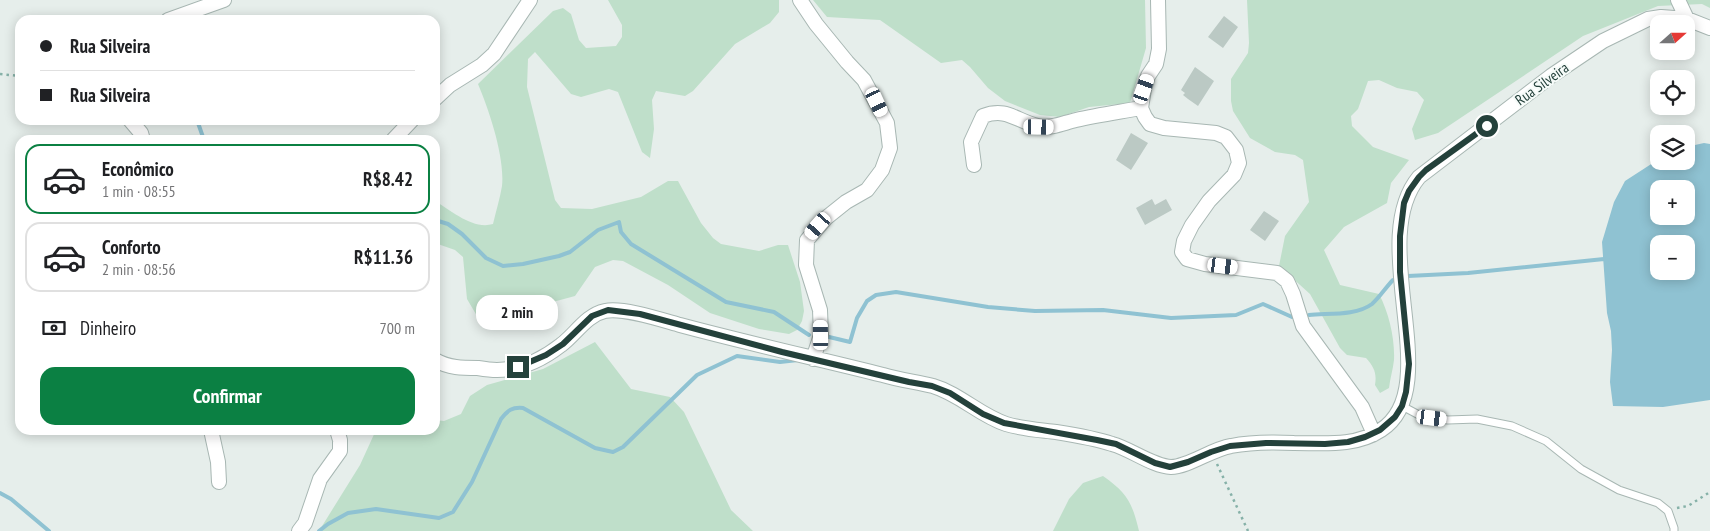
<!DOCTYPE html>
<html lang="pt">
<head>
<meta charset="utf-8">
<style>
  body { margin:0; font-family:"PT Sans Narrow",sans-serif; background:#f2f2f2; color:#202124; height:100vh; display:flex; flex-direction:column; font-size:19px; white-space:nowrap }
  * { box-sizing:border-box; margin:0 }
  p { font-size:16px; color:#757577 }
  .icon { flex:none; width:28px; height:28px; fill:none; stroke:currentColor; stroke-width:2; stroke-linecap:round; stroke-linejoin:round }
  .map { position:relative; flex:1; overflow:hidden }
  .details { position:absolute; left:15px; top:135px; width:425px; height:300px; display:flex; flex-direction:column; background:#fff; border-radius:15px; box-shadow:0 2px 12px #0003 }
  .details>* { flex:none }
  .top-card { position:absolute; left:15px; top:15px; width:425px; height:110px; border-radius:15px; box-shadow:0 2px 12px #0003; display:grid; align-content:center; height:110px; padding:0 25px; background:#fff }
  .needle { width:32px; rotate:69deg }
  .controls { position:absolute; left:1650px; top:15px; display:grid; gap:10px }
  .controls a { display:grid; place-items:center; width:45px; height:45px; border-radius:10px; background:#fff; box-shadow:0 2px 12px #0003; font-size:25px }
  .end { position:absolute; width:22px; height:22px; margin:-11px; border:6px solid #24413b; background:#fff; box-shadow:0 0 0 2px #fff }
  .from { border-radius:50% }
  .bubble { position:absolute; height:35px; border-radius:15px; background:#fff; box-shadow:0 2px 12px #0003; font-size:16px; font-weight:700; line-height:35px; text-align:center }
  .car { position:absolute; width:15px; height:30px; margin:-15px -8px; border-radius:6px; box-shadow:0 0 4px 1px #0007; background:linear-gradient(#fff 24%,#345 0 40%,#fff 0 76%,#345 0 86%,#fff 0) }
  .top-card b { display:flex; align-items:center; gap:18px; height:48px; font-size:19px }
  .top-card b+b { border-top:1px solid #e0e0e0 }
  .top-card i { width:12px; height:12px; background:#202124 }
  ul { padding:9px 0 0; list-style:none }
  li { display:flex; align-items:center; gap:15px; height:70px; margin:0 10px 8px; padding:0 15px; border:2px solid #e0e0e0; border-radius:15px }
  li div { flex:1 }
  li b { display:block; font-size:19px }
  li em { font-style:normal; font-weight:700 }
  li.on { border-color:#0b8043 }
  li>.icon { width:45px; height:45px; stroke-width:1.5 }
  .pay { display:flex; align-items:center; gap:12px; height:55px; padding:0 25px; font-size:19px }
  .pay p { margin-inline-start:auto }
  .button { display:flex; gap:10px; margin-top:auto; padding:10px 25px }
  .button a { flex:1; height:58px; border-radius:15px; background:#0b8043; color:#fff; font-size:20px; font-weight:700; line-height:58px; text-align:center }
  .map>svg:first-child { display:block }
  .green { fill:#bfdfca }
  .water { fill:#8fc2d2; fill-rule:evenodd }
  .lines { fill:none; stroke-linecap:round; stroke-linejoin:round }
  .stream { stroke:#8fc2d2; stroke-width:4 }
  .building { fill:#bbc9c4 }
  .service-casing { stroke:#a8b7b3; stroke-width:9 }
  .minor-casing { stroke:#a8b7b3; stroke-width:16 }
  .path { stroke:#86b1a8; stroke-width:2.5; stroke-dasharray:2.5 4; stroke-linecap:butt }
  .service { stroke:#fff; stroke-width:7 }
  .minor { stroke:#fff; stroke-width:14 }
  .route { stroke:#24413b; stroke-width:6 }
  .labels { text-anchor:middle; stroke-width:4; stroke-linejoin:round; paint-order:stroke }
  .street-label { font-size:15px; fill:#24413b; stroke:#f6fbf9 }
</style>
</head>
<body>
<div class="map">
<svg width="1710" height="531" viewBox="0 0 1710 531">
  <rect width="100%" height="100%" fill="#e6eeeb"/>
  <path class="green" d="M608,0h171v12l-9,11 -35,21 -42,47 -8,5 -29,-5 -4,9 2,29 -4,29 -8,-6 -24,-60 -9,-3 -28,8 -10,-3 -36,-42 -7,7 -1,28 28,113 6,8 31,1 49,-12 27,-16h10l23,42 12,15 8,6 38,7 19,-6h10l12,37 4,29 -2,10 -5,9 -8,4 -30,-5 -49,-16 -42,-28 -45,-24 -10,-1 -18,7 -20,29 -37,10 -45,22 -10,-2 -16,-27 -4,-42 -8,-7 -20,-7v-42c17,10 38,29 58,23 3,-13 7,-26 9,-38 3,-29 -13,-76 -24,-102l75,-73 10,-3 8,6 8,26 7,8 30,-2 6,-9v-12z
    M813,0h332l1,48 -16,55 -41,4 -29,10 -20,-2 -35,-14 -17,-13 -18,-21 -8,-7 -21,3 -61,-43 -53,-3z
    M1247,0h463v8l-8,-4 -44,2 -75,30 -145,97 -23,7 -3,-11 12,-29 -7,-8 -20,-4 -18,-8 -11,1 -10,28 -7,7 1,10 21,21 36,13 -18,23 -4,20 -43,24 -20,23 16,35 39,9c10,19 16,45 15,66 -1,9 -4,19 -5,28l-9,5 -5,-8c2,-12 -1,-18 -9,-27l-19,-3 -7,-7 -30,-54 -31,-28 6,-30 24,-34 -6,-42 -8,-5 -20,-3 -25,-14 -17,-27 -2,-10v-22l17,-26 1,-10z
    M595,342l36,47 39,8 14,15 47,98 22,21h-434l41,-66 16,-35h59v-10l9,1 17,-7 9,-18 17,-11 56,-16z
    M1103,476c24,17 29,26 36,55h-86l16,-32 14,-16z"/>
  <path class="water" d="M1704,143l6,1v256l-47,7 -50,-1 -3,-24 2,-32 -1,-19 -4,-18 -5,-71 12,-40 11,-21 34,-22v2h27v-14zM1659,189h27v27h-27zM1659,244h27v27h-27z"/>
  <g class="lines">
    <path class="stream" d="M197,120l7,20
      M435,220l13,4 14,10 24,24 17,8 20,-2 36,-8 11,-4 28,-22 21,-8 2,10 10,12 95,58 48,10 35,23
      M1408,276l60,-3 136,-14 4,1
      M1309,315c19,-2 47,1 63,-11 8,-7 14,-17 21,-24
      M825,336l25,6 7,-24 10,-17 9,-6 20,-3 92,15 47,4 68,-1 68,8 65,-3 27,-11 29,13
      M0,493l11,6 38,32
      M319,531l9,-7 20,-11 28,-4 63,9 14,-6 19,-30 29,-63c7,-9 11,-12 22,-11l72,40 18,4 10,-5 74,-72 40,-19 43,6 18,-2"/>
  </g>
  <path class="building" d="M1224,16l14,11 -15,21 -15,-11z
    M1195,67l19,14 -16,25 -10,-7 -5,-4 2,-2 -4,-3z
    M1131,133l17,10 -17,27 -15,-10z
    M1152,199l3,6 11,-6 6,11 -27,15 -9,-17z
    M1264,211l15,10 -14,20 -15,-11z"/>
  <g class="lines">
    <defs>
      <path id="service" d="M1402,406l17,9 13,3 16,2 29,-1 35,7 34,15 35,28 38,21 39,13 10,8 6,17v3"/>
      <path id="minor" d="M800,0l16,24 31,38 17,18 23,43 3,25 -8,22 -15,20 -21,12 -20,16 -19,22 -1,25 14,45 1,25 -8,24
        M1158,0l1,49 -3,15 -8,12 -4,13 -3,19 4,9 5,7 14,4 52,5 10,4 10,13 3,13 -5,12 -25,26 -17,24 -8,16 -2,11 5,7 18,5 72,9 10,8 6,13 10,32 59,81 12,27
        M1678,0l9,19
        M168,20l56,-20
        M435,99l15,-14 32,-20 12,-11 36,-54
        M130,120l11,13 2,7
        M393,140l19,-20
        M974,165l-3,-23 12,-26c24,-9 33,5 55,10 13,3 25,-3 38,-6 21,-5 43,-8 65,-12
        M435,360c14,8 27,8 43,8 6,1 12,2 19,2 23,0 46,-11 64,-25 15,-11 25,-30 44,-34 18,-4 57,9 75,14 67,18 135,33 203,50 17,5 34,7 50,11 27,8 46,29 73,38 16,5 34,6 50,8 19,3 38,6 56,12 19,5 40,22 59,23 17,0 41,-18 60,-21 20,-4 43,-4 63,-3 30,0 61,4 87,-13 66,-42 -16,-188 38,-253l132,-101 52,-35 45,-22 13,-2 26,2 23,9
        M211,430l7,32 1,20
        M299,531l6,-8 15,-44 20,-28v-11l-3,-10"/>
    </defs>
    <use href="#service" class="service-casing"/>
    <use href="#minor" class="minor-casing"/>
    <path class="path" d="M0,74l20,2
      M1217,464l31,67
      M1677,508l11,-2 22,-14"/>
    <use href="#service" class="service"/>
    <use href="#minor" class="minor"/>
  </g>
  <g class="lines">
    <path class="route" d="M518,367l28,-12 17,-11 29,-28 16,-6 32,4 142,38 127,30 23,4 18,7 33,21 21,9 93,17 19,4 39,19 15,4 18,-5 23,-10 19,-6 36,-3 59,1 23,-2 17,-5 15,-7 15,-13 7,-11 4,-14 3,-28 -9,-92v-36l4,-33 5,-12 10,-14 7,-7 61,-44"/>
  </g>
  <g class="labels">
    <g class="street-label">
      <text transform="translate(1542 84) rotate(-36)" y="5">Rua Silveira</text>
    </g>
  </g>
</svg>
<div class="controls">
<a><svg class="needle" viewBox="-14 -14 28 28"><path d="M0-13l5 13h-10z" fill="#e53935"/><path d="M0 13l5-13h-10z" fill="#757577"/></svg></a>
<a><svg class="icon" aria-label="locate" viewBox="0 0 24 24"><circle cx="12" cy="12" r="6"/><path d="M12 2v4M12 18v4M2 12h4M18 12h4"/></svg></a>
<a><svg class="icon" aria-label="layers" viewBox="0 0 24 24"><path d="M12 4l9 5-9 5-9-5zM3 14l9 5 9-5"/></svg></a>
<a>+</a>
<a>−</a>
</div>
<i class="end from" style="left:1487px;top:126px"></i>
<i class="end" style="left:518px;top:367px"></i>
<div class="bubble" style="left:476px;top:295px;width:82px">2 min</div>
<i class="car" style="left:1144px;top:89px;rotate:19deg"></i>
<i class="car" style="left:877px;top:102px;rotate:155deg"></i>
<i class="car" style="left:1039px;top:127px;rotate:91deg"></i>
<i class="car" style="left:818px;top:226px;rotate:221deg"></i>
<i class="car" style="left:1223px;top:266px;rotate:97deg"></i>
<i class="car" style="left:821px;top:335px;rotate:359deg"></i>
<i class="car" style="left:1432px;top:418px;rotate:97deg"></i>
<div class="top-card">
<b><i class="from"></i>Rua Silveira</b>
<b><i></i>Rua Silveira</b>
</div>
<section class="details">
<ul>
<li class="on"><svg class="icon" aria-label="car" viewBox="0 0 24 24"><path d="M5 17H2v-5l4-1 3-4h7l3 4 3 1v5h-3M9 17h6M6 11h13"/><circle cx="7" cy="17" r="2"/><circle cx="17" cy="17" r="2"/></svg><div><b>Econômico</b><p>1 min · 08:55</p></div><em>R$8.42</em></li>
<li><svg class="icon" aria-label="car" viewBox="0 0 24 24"><path d="M5 17H2v-5l4-1 3-4h7l3 4 3 1v5h-3M9 17h6M6 11h13"/><circle cx="7" cy="17" r="2"/><circle cx="17" cy="17" r="2"/></svg><div><b>Conforto</b><p>2 min · 08:56</p></div><em>R$11.36</em></li>
</ul>
<div class="pay"><svg class="icon" aria-label="cash" viewBox="0 0 24 24"><path d="M3 7h18v10H3z"/><circle cx="12" cy="12" r="2"/></svg>Dinheiro<p>700 m</p></div>
<div class="button"><a>Confirmar</a></div>
</section>
</div>
</body>
</html>
